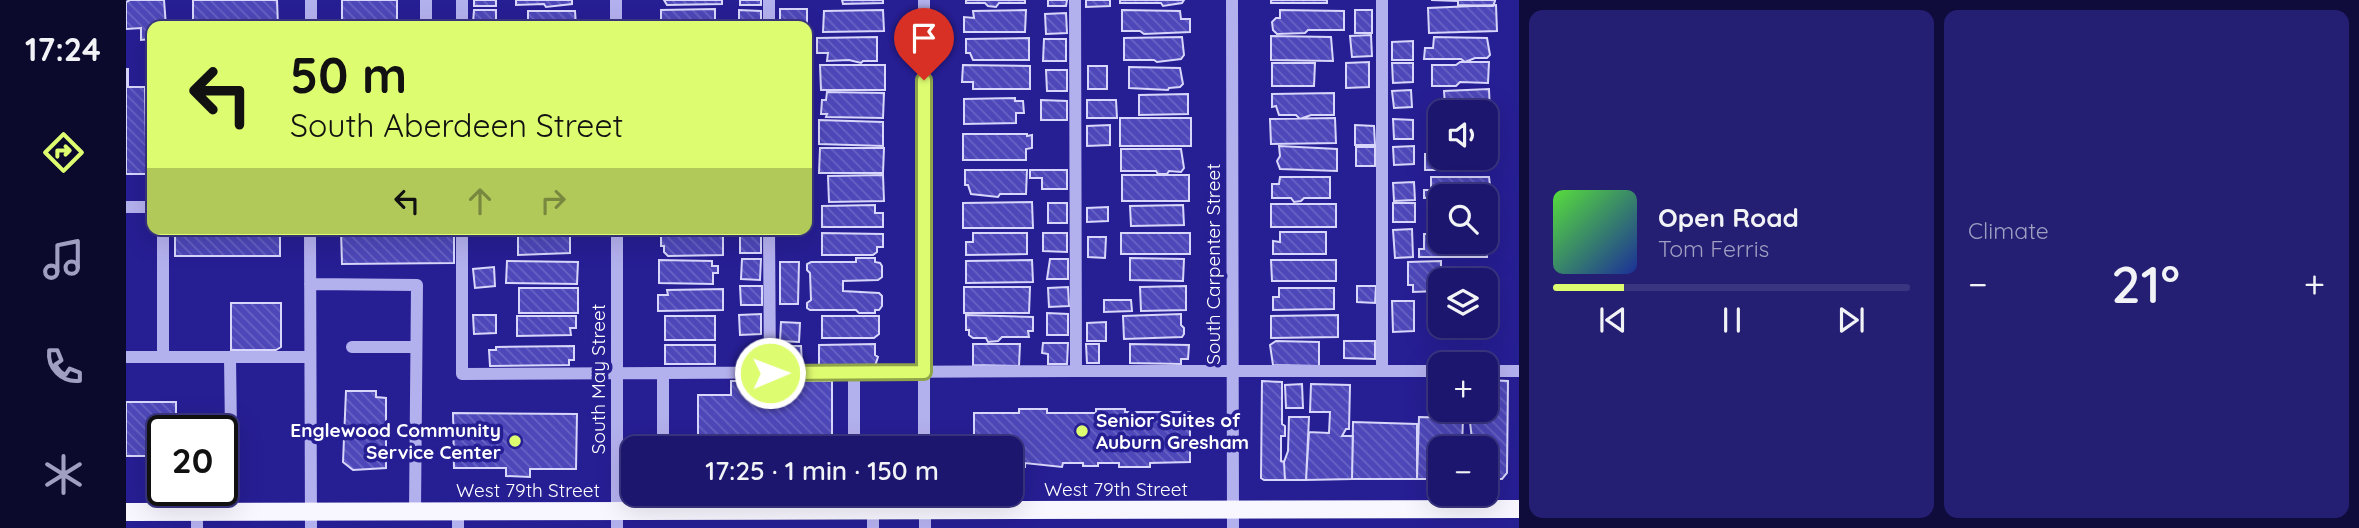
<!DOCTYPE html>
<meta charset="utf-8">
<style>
:root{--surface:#1c166e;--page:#251f73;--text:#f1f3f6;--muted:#a09fc2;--line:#3a3581;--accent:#defc70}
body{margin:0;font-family:Quicksand,sans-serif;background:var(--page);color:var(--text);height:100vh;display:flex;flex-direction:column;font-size:26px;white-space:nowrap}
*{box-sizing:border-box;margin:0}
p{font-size:23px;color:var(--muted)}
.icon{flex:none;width:38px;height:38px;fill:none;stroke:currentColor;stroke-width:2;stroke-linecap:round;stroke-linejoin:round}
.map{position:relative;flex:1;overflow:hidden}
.panel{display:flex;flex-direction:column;gap:10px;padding:10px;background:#0f0c3c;width:840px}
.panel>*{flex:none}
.banner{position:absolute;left:21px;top:21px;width:665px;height:214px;border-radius:14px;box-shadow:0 7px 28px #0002,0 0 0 2px var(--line);background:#defc70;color:#111;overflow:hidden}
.fabs{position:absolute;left:1302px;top:100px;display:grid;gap:14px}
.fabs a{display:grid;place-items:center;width:70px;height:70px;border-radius:14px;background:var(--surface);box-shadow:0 7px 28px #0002,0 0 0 2px var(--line);font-size:35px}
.speed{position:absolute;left:21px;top:415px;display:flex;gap:14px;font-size:35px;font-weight:700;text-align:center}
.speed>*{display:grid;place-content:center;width:91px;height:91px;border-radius:50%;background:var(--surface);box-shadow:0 7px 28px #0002,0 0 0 2px var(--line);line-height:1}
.speed .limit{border:4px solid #111;border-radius:10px;background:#fff;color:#111}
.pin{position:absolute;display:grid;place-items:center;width:60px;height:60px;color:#fff;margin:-72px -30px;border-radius:50% 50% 50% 0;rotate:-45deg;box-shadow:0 0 7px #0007}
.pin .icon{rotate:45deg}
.me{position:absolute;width:77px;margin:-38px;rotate:89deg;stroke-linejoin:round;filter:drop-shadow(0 0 5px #0008)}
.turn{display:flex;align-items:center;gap:24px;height:147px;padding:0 28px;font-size:32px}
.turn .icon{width:91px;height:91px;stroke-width:2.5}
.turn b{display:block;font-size:49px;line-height:60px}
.lanes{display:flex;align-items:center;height:66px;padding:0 28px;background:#0003;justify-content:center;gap:35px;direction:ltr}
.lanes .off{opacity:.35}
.big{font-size:52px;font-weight:600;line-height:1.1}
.panel .tile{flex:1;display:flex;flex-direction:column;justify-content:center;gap:10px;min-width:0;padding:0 24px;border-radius:14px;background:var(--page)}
.song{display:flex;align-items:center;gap:21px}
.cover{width:84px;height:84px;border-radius:10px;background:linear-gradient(135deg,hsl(110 70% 55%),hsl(230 70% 35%))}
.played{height:7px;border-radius:4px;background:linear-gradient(90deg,var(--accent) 20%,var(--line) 20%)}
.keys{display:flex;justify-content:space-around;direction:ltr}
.heat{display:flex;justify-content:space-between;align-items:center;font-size:38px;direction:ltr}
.panel .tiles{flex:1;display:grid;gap:10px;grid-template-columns:repeat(2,1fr)}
.trip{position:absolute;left:495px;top:436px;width:402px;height:70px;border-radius:14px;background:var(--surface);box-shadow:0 7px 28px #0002,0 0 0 2px var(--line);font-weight:600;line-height:70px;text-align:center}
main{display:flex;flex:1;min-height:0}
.tab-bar{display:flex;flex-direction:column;width:126px;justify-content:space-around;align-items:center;background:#0b092c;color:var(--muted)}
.tab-bar .icon{width:49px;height:49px}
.tab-bar .selected{color:var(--accent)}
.tab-bar b{font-size:32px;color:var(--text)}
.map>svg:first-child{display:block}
.building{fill:url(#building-back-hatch);stroke:#d8d6fa;stroke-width:2}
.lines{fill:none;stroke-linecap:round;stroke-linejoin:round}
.minor{stroke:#b3b0ee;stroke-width:12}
.major{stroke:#f8f7ff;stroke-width:18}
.route-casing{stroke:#90a449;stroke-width:18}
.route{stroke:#defc70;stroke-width:12}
.poi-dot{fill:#defc70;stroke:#261e93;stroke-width:2.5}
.labels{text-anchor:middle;stroke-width:7;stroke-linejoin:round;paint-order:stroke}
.street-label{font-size:19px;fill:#fff;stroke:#261e93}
.poi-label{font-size:19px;font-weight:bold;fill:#fff;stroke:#261e93;text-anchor:start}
</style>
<main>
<nav class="tab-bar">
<b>17:24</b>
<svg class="icon selected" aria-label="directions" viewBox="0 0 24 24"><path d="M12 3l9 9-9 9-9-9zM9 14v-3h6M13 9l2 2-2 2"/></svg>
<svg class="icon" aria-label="music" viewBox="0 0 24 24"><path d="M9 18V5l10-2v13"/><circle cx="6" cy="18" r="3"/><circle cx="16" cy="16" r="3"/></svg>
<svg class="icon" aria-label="phone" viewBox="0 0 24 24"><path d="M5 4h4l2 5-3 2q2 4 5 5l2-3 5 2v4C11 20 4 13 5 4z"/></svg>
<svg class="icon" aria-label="climate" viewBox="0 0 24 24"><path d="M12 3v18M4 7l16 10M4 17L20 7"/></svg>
</nav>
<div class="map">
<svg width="1393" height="528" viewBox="0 0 1393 528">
<defs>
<pattern id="building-back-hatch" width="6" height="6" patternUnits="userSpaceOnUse" patternTransform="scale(1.75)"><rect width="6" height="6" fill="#4d47b9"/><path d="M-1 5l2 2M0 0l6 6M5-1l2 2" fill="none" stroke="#6863c4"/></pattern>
</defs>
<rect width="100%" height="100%" fill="#261e93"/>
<path class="building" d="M4,0H38L40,26H26V39L15,40V28L0,29V2Z
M67,0H151L152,26H67Z
M216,0H271V26H216Z
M348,0H370V6H348Z
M390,0H446V4L420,7L418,4L390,5Z
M596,0V4L541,5L538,0Z
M614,0H635V5H614Z
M716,0H757V3L717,4Z
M840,0H899V3H873L870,7L862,6L859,3H840Z
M922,0H941L940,6H922Z
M960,0H984V6L960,7Z
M994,0H1058L1056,3L1037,6L1035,3H994Z
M1145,0H1201V3H1145Z
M1305,0H1369V1L1367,6L1332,5V1Z
M1370,5L1371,31L1303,33L1302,8Z
M589,9V26H535V10Z
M654,9H681V29V26H654Z
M348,10H370V24L347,23Z
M613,10L635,11V26H613Z
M757,10L758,31L697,32L698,11Z
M900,10L899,32H838V17L848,18L847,11Z
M996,10L1054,11L1055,19H1064V32L1018,34L1014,31H996Z
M1154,10L1218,11V30H1182L1179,33L1151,34L1147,30L1146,22L1150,18H1154Z
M1229,10H1246V33H1229Z
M402,11H449L450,26H402Z
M940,13L941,33L920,34L919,14Z
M1245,35L1246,56L1226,57L1224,36Z
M1145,36L1205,37L1207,61L1145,60Z
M751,37V61H737L735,63L723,60L701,61L702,53H691V38Z
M1056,37L1058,55L1055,59L1031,62L1028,60H998V38Z
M1308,37L1361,38L1364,55L1361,58H1349L1339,62L1335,59H1298L1299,48H1307Z
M903,38V60H847L844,53H840V39Z
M918,39H940V61H917Z
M1287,41V60H1266V42Z
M1243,62V87L1220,88V63Z
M1334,62H1363L1362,83L1334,82L1330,86H1306V65H1330Z
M1146,63H1189L1188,86H1146Z
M1266,63H1287V82L1267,83Z
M694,65H759V90H695Z
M837,65L904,66V89H847V82H836Z
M962,66H981V89H962Z
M1003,67L1054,68L1057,84L1054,87L1043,88L1042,90L1003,88Z
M0,69H2V87H19L20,144H26V174H0Z
M920,70H941V91H921Z
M1363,89L1364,113L1326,112V106H1319L1318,91Z
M1285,90L1286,107L1268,108L1266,91Z
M701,92L758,93L757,118L700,117L701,114H695L696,100H700Z
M1208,93V115H1185L1174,119L1170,115H1153L1150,106L1146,107V94Z
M1062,94V114L1013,115V95Z
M889,98V101H897L898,113H890V123L838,124V99Z
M915,100L941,101V120H915Z
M961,100H990L991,118H961Z
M994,118H1065V146H994Z
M1209,118L1210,143L1145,144L1144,119Z
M1360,118H1365V144H1360Z
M1267,119L1287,120V139H1268Z
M693,120L757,122V146L693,144Z
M984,125V145L961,146V126Z
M1229,125L1248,126L1249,145H1229Z
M837,134H901V136L906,135V148L900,149V160H837Z
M1153,146L1211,149V171L1154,169L1151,161L1154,156Z
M1288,146V164L1268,165L1267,147Z
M1230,147H1249V166H1230Z
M694,148H758L757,173H693Z
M995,149H1055L1058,168L1055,172L1043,171L1041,174H1032L1030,171H995Z
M1311,149H1314V158H1360V149H1362V157L1365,160V166L1361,170H1299V154H1311Z
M839,170H901L900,194H874L872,197L845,194L842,185H839Z
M904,170H941V189H916V178H904Z
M757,175L758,201L703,202L702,176Z
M996,175H1063V201H996Z
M1154,177H1204V198H1178L1175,201L1168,202L1165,198H1146V184H1153Z
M1305,177H1363L1365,194L1361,198L1360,196L1298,198V190H1305Z
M1288,182L1289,200L1268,201L1267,183Z
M906,202L907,228H837V203Z
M922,203H941V223H922Z
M1267,203H1289V222H1267Z
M1145,204H1210V227H1145Z
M749,205V213H757V227H696V206Z
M1057,205L1058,225L1005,226L1004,206Z
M1306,205H1314V226H1307Z
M982,207V221L961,222V208Z
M328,229V263L216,264L215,230Z
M1286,229L1287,257L1269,258L1267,230Z
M614,231H635V253H614Z
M1154,232H1200V254H1147V241L1154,242Z
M696,233L757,234V247H751V252L747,255H696Z
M847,233H901V254L840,255V242H847Z
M917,233H941V252L917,251Z
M995,233H1064V254H995Z
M444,234V253L392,255V235Z
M535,234H597V255L542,256L538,252V246H535Z
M1298,234H1314V242H1360V234H1366L1370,237V246L1366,250H1361V257H1293V249H1298Z
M49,235H154V256H49Z
M962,237H980L979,258L962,257Z
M730,258H749V262L754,263L756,266V277L752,280L717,281V291L753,293L756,296V306L753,310H749V313H733L730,310H684L681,308V303L685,300L684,273L681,270V264L685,262H730Z
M1004,258L1058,259L1057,281L1004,280Z
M616,259H635L634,280L615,279Z
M924,259H942V279H921Z
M533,260L586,261V266H592V273H587V284L533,283Z
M906,260L907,282L840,283V261Z
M1145,260H1210V281H1146Z
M381,261L452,262L451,284L380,283Z
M1315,261V272L1361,271L1365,276L1362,296H1360V280H1314V297L1313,291L1287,292V285H1282V262Z
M654,262H673L672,304H654Z
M368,267L369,286L349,288L347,269Z
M614,286H636V305H615Z
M1060,286V310L1015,311L1014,287Z
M1231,286H1250L1249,303L1231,302Z
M838,287H904L903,313H838Z
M942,287L943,306L923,307L922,288Z
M393,288H452V313H393Z
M1153,288H1208V309L1147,310V297H1153Z
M597,289V310L532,311V295H542L541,290Z
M978,300H1005L1006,311L978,312Z
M1266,301H1288V331L1267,332Z
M105,303H155V347L150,350H105Z
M921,313L942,314V335H921Z
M635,314V334L614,335L613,315Z
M1055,314V325L1058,328V334L1056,337L998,339L997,316Z
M347,315H370V333L348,334Z
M840,315L907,317V331H902L903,337H876L872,341L862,342L860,338H847L843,335V330H840Z
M1212,315V337L1145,338V316Z
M391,316H450V328H444L445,335L391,336Z
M539,316H589V340H539Z
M696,316H753V334L748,338H696Z
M655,322L674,323L673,342L654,341Z
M980,322V341H961V323Z
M1150,341L1193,342V366L1147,365L1144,345Z
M1218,341H1249V359L1218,358Z
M917,343H942L941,364H922V354L916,353Z
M749,344V355L752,357L749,366H693V345Z
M847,344H894L893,366L847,365Z
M960,344H973V363H961Z
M1004,344L1063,345L1062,359H1055V364L1004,363Z
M539,345H589V364H539Z
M448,346V360H443V365L364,366L363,350H370V347Z
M655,346H675L676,364H655Z
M1360,380L1382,381L1381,473L1376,479H1360V448H1336L1337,440H1346L1343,413H1340L1341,410H1360Z
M605,381H706V448H572V395H605Z
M1136,381L1156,382V424L1159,426V436H1155V461L1158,462L1159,480H1138L1135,478Z
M1176,384L1177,408H1160L1159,385Z
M1185,384L1224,385L1223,429H1220L1216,436H1227L1226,479L1180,480L1183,432L1203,433L1204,412H1184Z
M220,391H250V397L260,398V468L227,470L217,462Z
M0,402H50V430H37V456H0Z
M893,409H921V413H970V409H999V412H1064V462L1024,463V467H993V463H972V466H957V463H937L936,467L899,463V467H886V448H848V413H893Z
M327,413L451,414L450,469H404V477L380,476V468H328Z
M1163,417H1183L1180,480H1159L1158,462L1162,451Z
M1293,417L1337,418L1336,448H1314V479H1291Z
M1227,422L1291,424V479H1226Z"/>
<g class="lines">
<path class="minor" d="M336,0V26
M490,0V26
M643,0V26
M798,0V448
M949,0L950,371
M1106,0L1107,528
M1256,0V371
M185,26V0
M300,26V0
M0,207H26
M37,229V357
M184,229L185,528
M336,229V374L950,371H1314
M491,229V528
M643,229L644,373
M184,284L291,285L289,511
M226,347H290
M0,357H184
M104,357L105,433
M1360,371H1393
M537,375V448
M728,448V372
M799,494V528
M747,511V528
M71,528V512
M332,528V511"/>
<path class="major" d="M0,512L1393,509"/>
</g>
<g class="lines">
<g class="route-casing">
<path id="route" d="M644,373L798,372V80"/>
</g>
<use href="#route" class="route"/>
</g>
<g class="poi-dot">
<circle cx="956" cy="431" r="7"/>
<circle cx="389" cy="441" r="7"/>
</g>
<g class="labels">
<g class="street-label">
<text transform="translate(1087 264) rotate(-90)" y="7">South Carpenter Street</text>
<text transform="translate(472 379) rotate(-90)" y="7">South May Street</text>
<text x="990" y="496">West 79th Street</text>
<text x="402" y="497">West 79th Street</text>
</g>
<g class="poi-label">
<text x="970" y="427">Senior Suites of<tspan x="970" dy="22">Auburn Gresham</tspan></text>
<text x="375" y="437" text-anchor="end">Englewood Community<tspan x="375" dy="22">Service Center</tspan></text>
</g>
</g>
</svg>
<div class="fabs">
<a><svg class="icon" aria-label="sound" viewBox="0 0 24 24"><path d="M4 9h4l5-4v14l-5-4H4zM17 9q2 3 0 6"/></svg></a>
<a><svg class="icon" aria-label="search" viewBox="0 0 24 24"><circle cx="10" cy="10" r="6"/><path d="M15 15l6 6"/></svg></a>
<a><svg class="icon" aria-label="layers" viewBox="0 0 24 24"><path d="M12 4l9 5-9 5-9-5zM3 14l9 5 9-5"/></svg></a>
<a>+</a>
<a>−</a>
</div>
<div class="speed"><div class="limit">20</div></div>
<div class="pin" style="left:798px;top:80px;background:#d93025"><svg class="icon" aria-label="arrive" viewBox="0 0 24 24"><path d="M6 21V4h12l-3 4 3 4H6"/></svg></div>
<svg class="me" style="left:644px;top:373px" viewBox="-20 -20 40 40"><circle r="17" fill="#defc70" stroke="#fff" stroke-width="3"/><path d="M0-11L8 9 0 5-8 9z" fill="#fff"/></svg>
<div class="trip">17:25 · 1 min · 150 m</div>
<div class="banner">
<div class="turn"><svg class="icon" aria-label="left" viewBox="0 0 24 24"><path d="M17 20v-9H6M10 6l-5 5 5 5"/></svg><div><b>50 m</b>South Aberdeen Street</div></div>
<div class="lanes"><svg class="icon" aria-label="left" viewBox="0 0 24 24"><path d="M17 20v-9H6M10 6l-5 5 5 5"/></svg><svg class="icon off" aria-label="ahead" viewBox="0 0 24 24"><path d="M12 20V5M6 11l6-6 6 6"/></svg><svg class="icon off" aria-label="right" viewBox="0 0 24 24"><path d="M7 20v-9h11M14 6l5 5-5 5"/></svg></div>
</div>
</div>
<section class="panel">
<div class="tiles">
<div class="tile">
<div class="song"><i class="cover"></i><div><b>Open Road</b><p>Tom Ferris</p></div></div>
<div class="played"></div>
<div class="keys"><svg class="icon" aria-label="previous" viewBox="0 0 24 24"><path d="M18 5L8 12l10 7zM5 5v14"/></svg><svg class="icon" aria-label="pause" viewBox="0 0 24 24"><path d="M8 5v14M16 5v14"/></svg><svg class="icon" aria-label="next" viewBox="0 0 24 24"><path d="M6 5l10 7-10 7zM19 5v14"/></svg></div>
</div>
<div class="tile"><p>Climate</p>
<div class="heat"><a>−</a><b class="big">21°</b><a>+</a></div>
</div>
</div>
</section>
</main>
